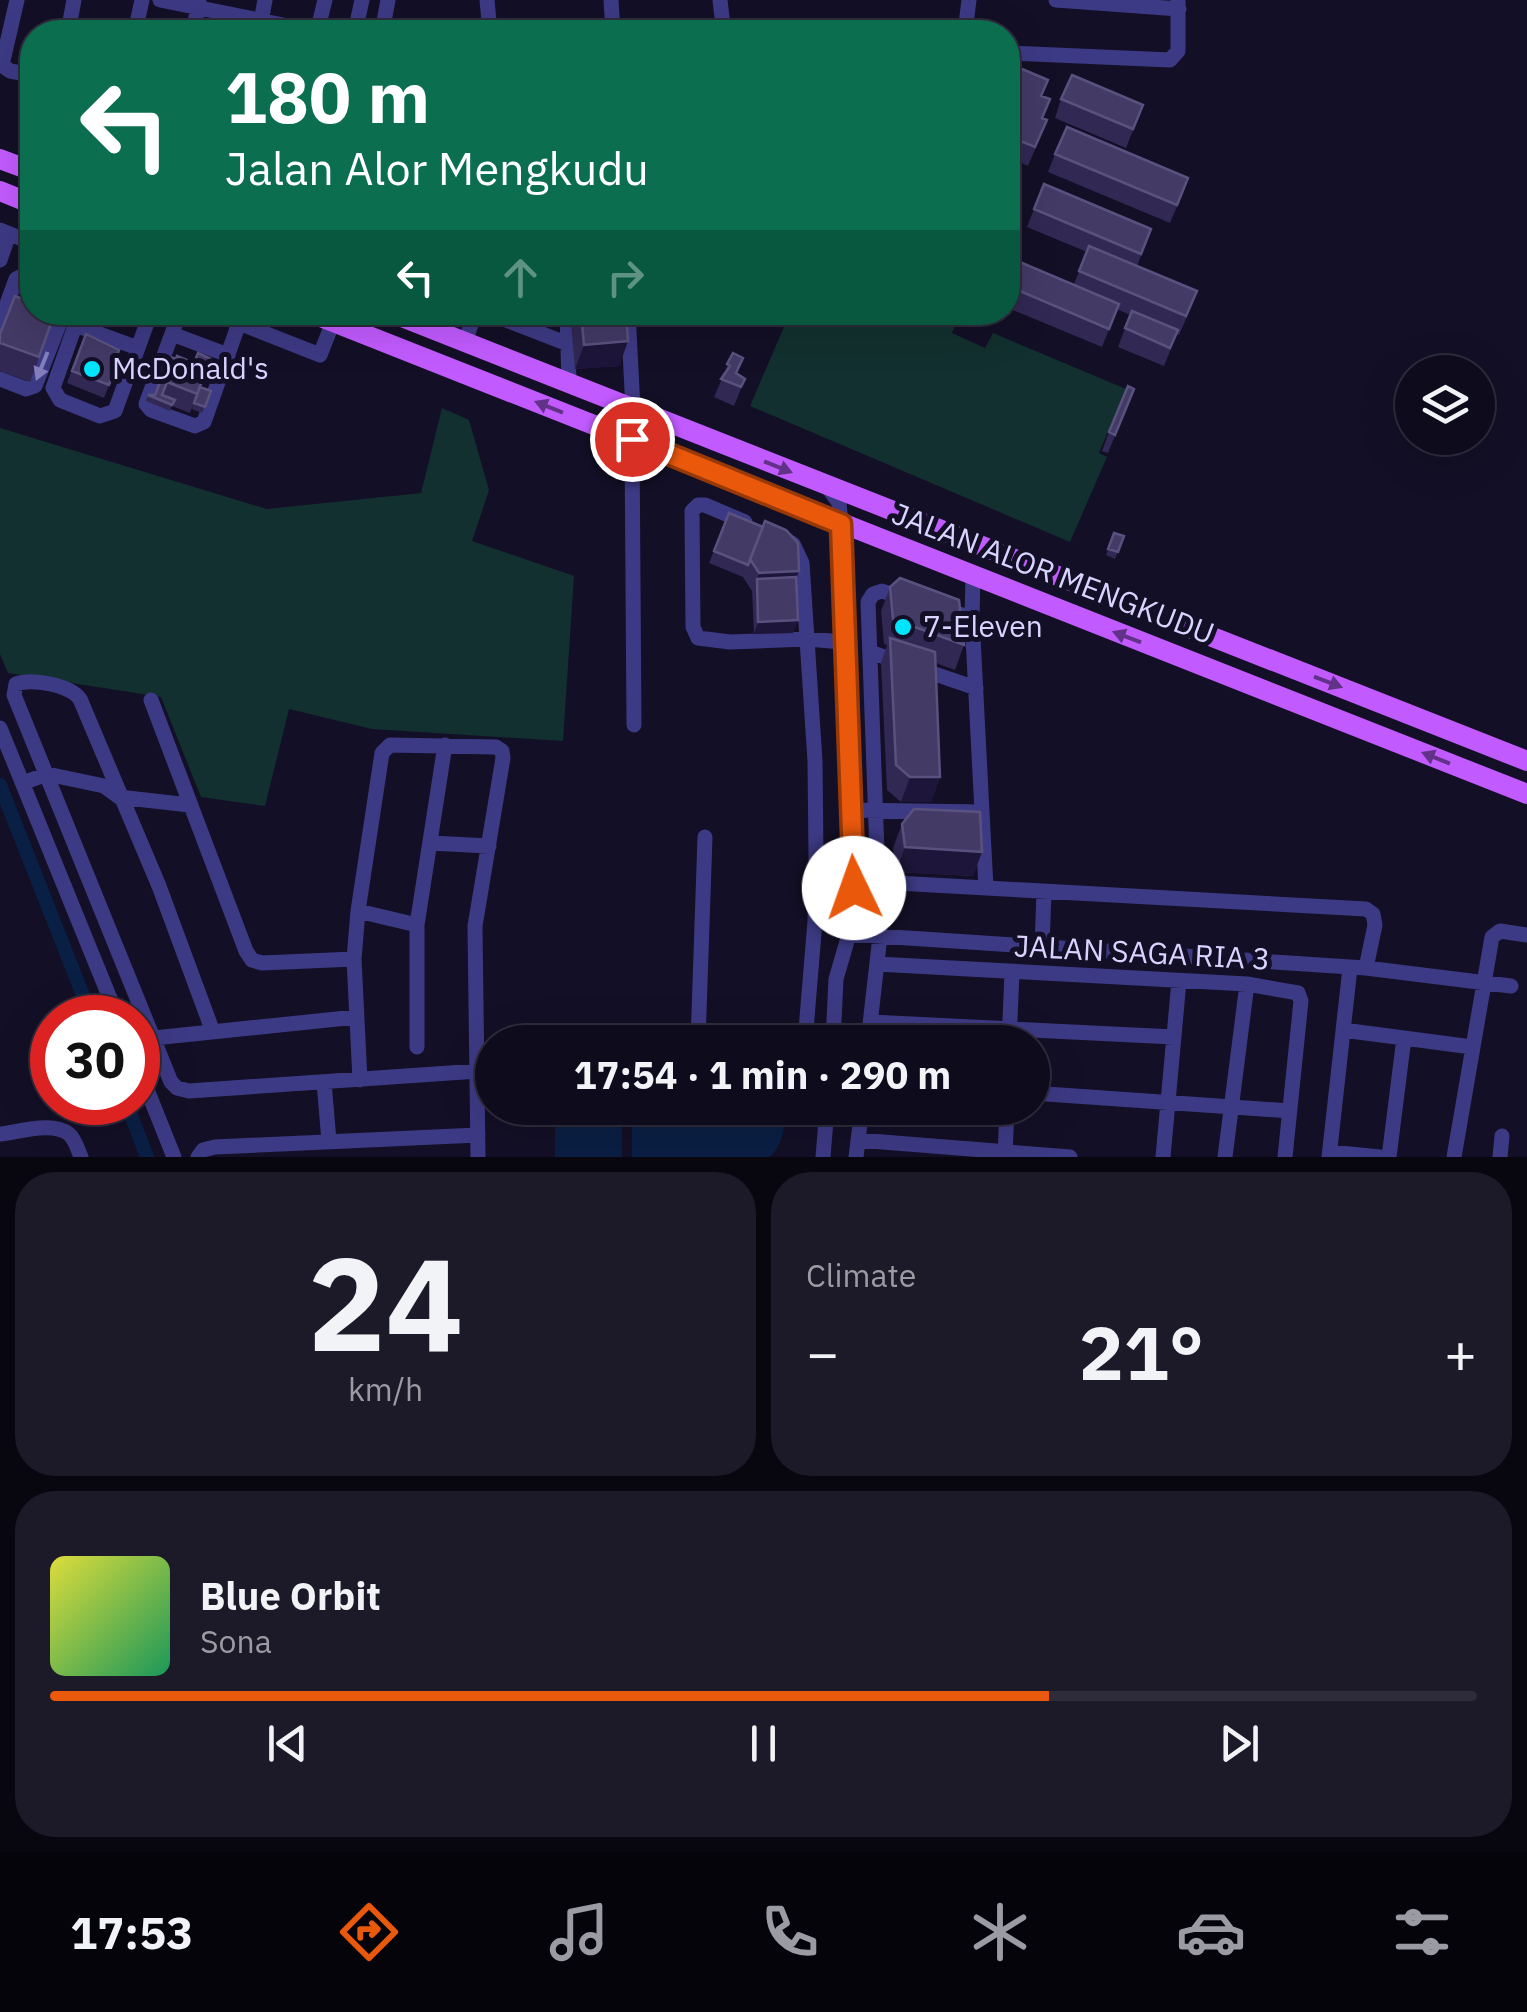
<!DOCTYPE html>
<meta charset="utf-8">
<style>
:root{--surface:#0e0b1c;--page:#1c1929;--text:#f1f3f6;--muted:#9b9ba3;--line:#2e2b3b;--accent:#ea580c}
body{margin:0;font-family:"IBM Plex Sans",sans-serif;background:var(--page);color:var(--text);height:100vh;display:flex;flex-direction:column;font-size:38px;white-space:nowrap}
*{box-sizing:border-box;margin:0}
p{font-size:32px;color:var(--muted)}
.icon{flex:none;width:55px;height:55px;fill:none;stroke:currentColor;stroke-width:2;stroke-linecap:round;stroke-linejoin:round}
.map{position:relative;height:1157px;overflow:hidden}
.side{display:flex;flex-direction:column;gap:15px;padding:15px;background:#08060f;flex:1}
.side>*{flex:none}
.top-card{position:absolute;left:20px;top:20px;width:1000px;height:305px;border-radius:40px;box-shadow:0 10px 40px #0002,0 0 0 2px var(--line);background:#0b6e4f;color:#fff;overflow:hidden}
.controls{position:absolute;left:1395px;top:355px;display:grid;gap:20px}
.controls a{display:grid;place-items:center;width:100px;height:100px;border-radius:50%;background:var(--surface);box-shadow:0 10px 40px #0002,0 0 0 2px var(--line);font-size:50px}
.speed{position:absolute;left:30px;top:995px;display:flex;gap:20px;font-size:50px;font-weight:700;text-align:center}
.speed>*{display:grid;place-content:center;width:130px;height:130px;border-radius:50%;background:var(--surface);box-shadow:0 10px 40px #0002,0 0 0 2px var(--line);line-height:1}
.speed .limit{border:15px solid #d22;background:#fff;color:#111}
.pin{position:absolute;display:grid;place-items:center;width:85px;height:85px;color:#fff;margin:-42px;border:5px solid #fff;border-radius:50%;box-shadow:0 2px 10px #0007}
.me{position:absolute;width:110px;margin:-55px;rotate:357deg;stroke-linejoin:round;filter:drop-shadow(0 0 8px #0008)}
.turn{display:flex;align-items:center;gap:35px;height:210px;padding:0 40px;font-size:45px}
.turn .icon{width:130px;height:130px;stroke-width:2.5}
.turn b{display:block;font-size:70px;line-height:85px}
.lanes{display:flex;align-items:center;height:95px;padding:0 40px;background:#0003;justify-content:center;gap:50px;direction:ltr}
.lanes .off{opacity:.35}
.big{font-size:75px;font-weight:700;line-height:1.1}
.side .card{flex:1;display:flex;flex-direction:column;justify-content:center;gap:15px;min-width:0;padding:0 35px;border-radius:40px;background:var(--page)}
.side .dial{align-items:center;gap:0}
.dial b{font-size:130px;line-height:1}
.song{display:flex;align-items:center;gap:30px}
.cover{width:120px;height:120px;border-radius:15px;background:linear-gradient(135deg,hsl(60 70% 55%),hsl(150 70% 35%))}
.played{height:10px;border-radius:5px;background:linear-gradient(90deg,var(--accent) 70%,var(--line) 70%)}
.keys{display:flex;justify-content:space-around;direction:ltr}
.heat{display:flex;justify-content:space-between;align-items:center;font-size:55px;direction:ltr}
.side .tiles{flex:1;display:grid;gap:15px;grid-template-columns:1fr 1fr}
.card:last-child{grid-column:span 2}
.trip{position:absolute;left:475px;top:1025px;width:575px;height:100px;border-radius:50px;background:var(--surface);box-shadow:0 10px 40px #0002,0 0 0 2px var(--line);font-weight:700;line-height:100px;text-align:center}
.dock{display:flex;height:160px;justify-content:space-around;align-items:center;background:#06040b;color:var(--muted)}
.dock .icon{width:70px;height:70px}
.dock .current{color:var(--accent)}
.dock b{font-size:45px;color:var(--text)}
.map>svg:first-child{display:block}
.green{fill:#12302f}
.water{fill:#0a1f44}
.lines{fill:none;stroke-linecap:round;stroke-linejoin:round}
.canal{stroke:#0a1f44;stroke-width:14}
.minor{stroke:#3d3a85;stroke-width:15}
.major{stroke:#c25bff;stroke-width:20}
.wall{fill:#312854}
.shaded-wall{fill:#1d163a}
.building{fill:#433a66;stroke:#5a527e;stroke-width:2.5}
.oneway{fill:#837fbc}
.oneway2{fill:#623188}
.route-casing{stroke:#983908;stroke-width:25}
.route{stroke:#ea580c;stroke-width:18}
.poi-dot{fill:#00e5ff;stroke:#130f26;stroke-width:4}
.labels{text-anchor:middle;stroke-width:10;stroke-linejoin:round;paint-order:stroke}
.poi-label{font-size:30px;fill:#d9d4ff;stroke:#130f26;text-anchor:start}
.street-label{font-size:30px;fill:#d9d4ff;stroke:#130f26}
</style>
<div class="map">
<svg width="1527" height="1157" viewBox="0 0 1527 1157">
<rect width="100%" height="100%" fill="#130f26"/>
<path class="green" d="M790,313H945L958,318L952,333L985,348L993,333L1126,389L1099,453L1107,457L1070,542L750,406Z
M442,408L469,420L489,490L472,541L574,576L563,741L372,729L289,709L265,806L201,797L161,697L8,673L0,654V428L267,509L421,493Z"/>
<path class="water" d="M555,1108H622V1157H555Z
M632,1108H787C785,1124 783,1147 769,1157H632Z"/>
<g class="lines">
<path class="canal" d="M0,785L92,1018
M126,1102L147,1157"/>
<path class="minor" d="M17,0L2,65L10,71L32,75
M160,0L318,32
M487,0L490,32
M611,0L613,32
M720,0L723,26L729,32
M1056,0L1179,9
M68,32L74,0
M135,32L142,0
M193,32L199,2
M259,32L265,0
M317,32L325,0
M355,32L362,0
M382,32L388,0
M965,32L969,0
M1008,53L1170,60L1178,51V0
M0,230L32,243
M0,260L9,234
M80,312L53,388L60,400L100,416L115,411L151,312
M125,312L148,320
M180,312L146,404L151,410L195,426L204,422L239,323
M211,312L320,355L333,322
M486,312L568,344
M567,312L569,384
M628,312L633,409
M0,323L16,279L20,277L32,279
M75,325L138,348
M172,334L228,355
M465,343L475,312
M0,379L26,389L35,386L64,312
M632,439L634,725
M827,486L839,503L841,524L843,642L854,888L852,924L836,979L833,1042
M745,522L705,505H698L692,511L693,627L698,638L730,642L807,639L843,642
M785,539L793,544L802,563L815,761L816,855L815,921L805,1042
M942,609L972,618
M870,652L976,688
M151,700L246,951L252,960L262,963L354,959
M0,728L118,1018
M23,783L47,774L104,786L119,797L189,805
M850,810L982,812L972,618L973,575
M982,812L986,888
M430,843L489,846
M878,882L1366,909L1373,914L1375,925L1366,968
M358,911L417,925
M847,934L1366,968L1511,986
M1042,947L1044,892
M877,964L1247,984L1298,993L1301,1001L1285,1157
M871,1022L1174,1037
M1343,1030L1472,1047
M213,1032L159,886L80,699C70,685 32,678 16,684L14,695L171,1082L177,1088L189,1091L478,1071
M154,1038L356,1017
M698,1042L705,837
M868,1042L880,936L868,602L873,594L882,591L906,599
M1009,1042L1012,973
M417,1047V925L445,745
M138,1067L174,1157
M360,1080L354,959L358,911L382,753L390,745L496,747L502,751L503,758L475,926L478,1157
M324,1082L329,1141
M1032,1093L1290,1111
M0,1134C19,1132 53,1121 69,1134C75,1139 78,1150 81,1157
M858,1140L1070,1157
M1330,1152L1380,1157
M198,1157L203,1150L215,1147L478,1135
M823,1157L827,1108
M856,1157L862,1108
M1005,1157L1007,1108
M1163,1157L1179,981
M1225,1157L1247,984
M1329,1157L1350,968
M1389,1157L1404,1038
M1454,1157L1492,937L1500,931L1527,935
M1500,1157L1502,1136"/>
<path class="major" d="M0,159L32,171
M0,191L32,204
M308,312L1527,794
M389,312L1527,761"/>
</g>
<path class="wall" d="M1008,82L1042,96L1043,118L1040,138L1028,166L1008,157Z
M1061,99L1143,105L1126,148L1055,118Z
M1055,154L1181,197L1170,223L1048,172Z
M1034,209L1144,248L1137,266L1190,310L1179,335L1177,334L1164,366L1118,347L1130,315L1117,309L1102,347L1008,308V272L1074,284L1087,252L1027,227Z
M23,299L56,312L30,382L0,371V334Z
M570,312H626L628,341L619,366L575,369Z
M86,334L117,365L104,398L67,383Z
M733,353L737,374L745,379L734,406L714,397Z
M176,359L200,387L211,391L202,413L192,409L193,405L190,413L172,406L170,411L146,401L148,395H155Z
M1134,389L1108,453L1102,451L1109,432Z
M729,513L799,571L796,577L798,620L793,633L754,634L752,591L743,577L709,563Z
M1114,533L1124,536L1115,559L1106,555Z
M890,587L964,645L955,670L936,663L940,777L931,802H901L887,790L881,663L887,645L884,644L881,611Z
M902,824L982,852L973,876L896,872L893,848Z"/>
<path class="shaded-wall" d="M628,341L619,366L575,369L584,345Z
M799,571L792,590L757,579L759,573Z
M798,620L793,633L754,634L758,622Z
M910,777H940L931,802H901Z
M905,847L982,852L973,876L896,872Z"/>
<path class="building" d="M279,24L315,30V32H278Z
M1022,69L1048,80L1041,96L1050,99L1042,118L1047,120L1035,147L1008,136V82L1015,85Z
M1072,75L1143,105L1133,129L1061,99Z
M1067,127L1188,178L1177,205L1055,154Z
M1044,184L1151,229L1141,254L1034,209Z
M1089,246L1197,291L1186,316L1079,271Z
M1013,259L1119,304L1109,329L1008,286V272Z
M32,275V312H55L39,357L0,343V334L15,296L23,299Z
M1132,311L1178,330L1170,348L1125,328Z
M581,312H626L628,341L584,345Z
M86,334L119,350L114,363L117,365L109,385L72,371Z
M198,353L211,359L197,394L167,382L177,356L194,363Z
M733,353L743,358L736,373L745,379L741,387L721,379L730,366L727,364Z
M170,357L176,359L162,395L175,400L172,405L148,395H155Z
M1128,386L1134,389L1115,435L1109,432Z
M200,387L211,391L205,407L194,403Z
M729,513L763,527L748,565L714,551Z
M765,521L786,530L798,543L799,571L759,573L750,559Z
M1114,533L1124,536L1118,552L1108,549Z
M796,577L798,620L758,622L757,579Z
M900,578L959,600L964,645L893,619L890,587Z
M890,638L935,652L940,777H910L896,765Z
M914,809L980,812L982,852L905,847L902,824Z"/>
<defs><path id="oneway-solid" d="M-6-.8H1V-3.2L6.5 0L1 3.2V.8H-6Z" transform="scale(2.5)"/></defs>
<use class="oneway" href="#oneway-solid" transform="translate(42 366) rotate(112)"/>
<g class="oneway2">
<use href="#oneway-solid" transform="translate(549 407) rotate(-158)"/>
<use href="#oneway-solid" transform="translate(778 467) rotate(22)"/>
<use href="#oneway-solid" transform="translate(1127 637) rotate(-159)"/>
<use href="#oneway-solid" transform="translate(1328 682) rotate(21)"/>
<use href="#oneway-solid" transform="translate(1436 758) rotate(-158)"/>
</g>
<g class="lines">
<g class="route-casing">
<path id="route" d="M632,439L841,524L854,888"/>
</g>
<use href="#route" class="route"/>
</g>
<g class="poi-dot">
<circle cx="92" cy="369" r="10"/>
<circle cx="903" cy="627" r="10"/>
</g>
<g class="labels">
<g class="poi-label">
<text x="112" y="379">McDonald's</text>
<text x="923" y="637">7-Eleven</text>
</g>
<g class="street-label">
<text transform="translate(1053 574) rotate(21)" y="10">JALAN ALOR MENGKUDU</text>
<text transform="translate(1142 953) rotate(3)" y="10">JALAN SAGA RIA 3</text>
</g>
</g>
</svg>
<div class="controls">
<a><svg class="icon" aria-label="layers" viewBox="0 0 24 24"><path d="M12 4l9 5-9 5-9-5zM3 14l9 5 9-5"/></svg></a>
</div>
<div class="speed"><div class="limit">30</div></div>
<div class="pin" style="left:632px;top:439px;background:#d93025"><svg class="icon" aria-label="arrive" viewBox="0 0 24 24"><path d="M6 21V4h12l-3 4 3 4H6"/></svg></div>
<svg class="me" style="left:854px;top:888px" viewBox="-20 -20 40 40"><circle r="19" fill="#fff"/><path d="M0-13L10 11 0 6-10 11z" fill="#ea580c"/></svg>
<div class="trip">17:54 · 1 min · 290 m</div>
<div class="top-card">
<div class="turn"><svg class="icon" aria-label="left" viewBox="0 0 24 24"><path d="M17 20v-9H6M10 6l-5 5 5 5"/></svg><div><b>180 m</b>Jalan Alor Mengkudu</div></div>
<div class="lanes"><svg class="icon" aria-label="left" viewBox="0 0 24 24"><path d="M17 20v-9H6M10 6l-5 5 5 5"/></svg><svg class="icon off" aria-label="ahead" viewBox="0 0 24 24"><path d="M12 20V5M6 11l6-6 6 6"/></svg><svg class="icon off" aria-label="right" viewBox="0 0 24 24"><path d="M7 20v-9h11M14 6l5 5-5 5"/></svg></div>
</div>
</div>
<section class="side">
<div class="tiles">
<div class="card dial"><b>24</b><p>km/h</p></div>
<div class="card"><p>Climate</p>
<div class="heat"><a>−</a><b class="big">21°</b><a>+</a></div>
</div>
<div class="card">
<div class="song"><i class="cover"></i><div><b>Blue Orbit</b><p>Sona</p></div></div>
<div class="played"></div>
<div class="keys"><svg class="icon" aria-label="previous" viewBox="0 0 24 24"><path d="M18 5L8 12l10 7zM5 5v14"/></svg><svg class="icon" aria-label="pause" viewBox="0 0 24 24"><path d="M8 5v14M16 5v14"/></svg><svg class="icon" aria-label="next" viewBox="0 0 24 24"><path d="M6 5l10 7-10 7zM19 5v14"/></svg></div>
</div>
</div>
</section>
<nav class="dock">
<b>17:53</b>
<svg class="icon current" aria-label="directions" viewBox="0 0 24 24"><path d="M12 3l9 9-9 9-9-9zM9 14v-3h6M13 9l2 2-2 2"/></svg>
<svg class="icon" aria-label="music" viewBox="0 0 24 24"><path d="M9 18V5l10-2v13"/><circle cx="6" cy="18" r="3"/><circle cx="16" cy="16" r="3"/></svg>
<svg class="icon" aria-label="phone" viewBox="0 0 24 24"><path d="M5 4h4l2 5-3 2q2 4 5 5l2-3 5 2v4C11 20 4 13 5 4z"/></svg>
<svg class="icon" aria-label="climate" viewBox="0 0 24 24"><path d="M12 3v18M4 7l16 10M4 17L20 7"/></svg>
<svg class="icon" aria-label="car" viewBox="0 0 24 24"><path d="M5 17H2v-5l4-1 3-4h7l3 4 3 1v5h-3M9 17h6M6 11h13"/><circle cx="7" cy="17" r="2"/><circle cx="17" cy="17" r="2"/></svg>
<svg class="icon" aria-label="filters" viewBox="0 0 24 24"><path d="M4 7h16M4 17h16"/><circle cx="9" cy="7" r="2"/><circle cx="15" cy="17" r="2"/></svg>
</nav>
